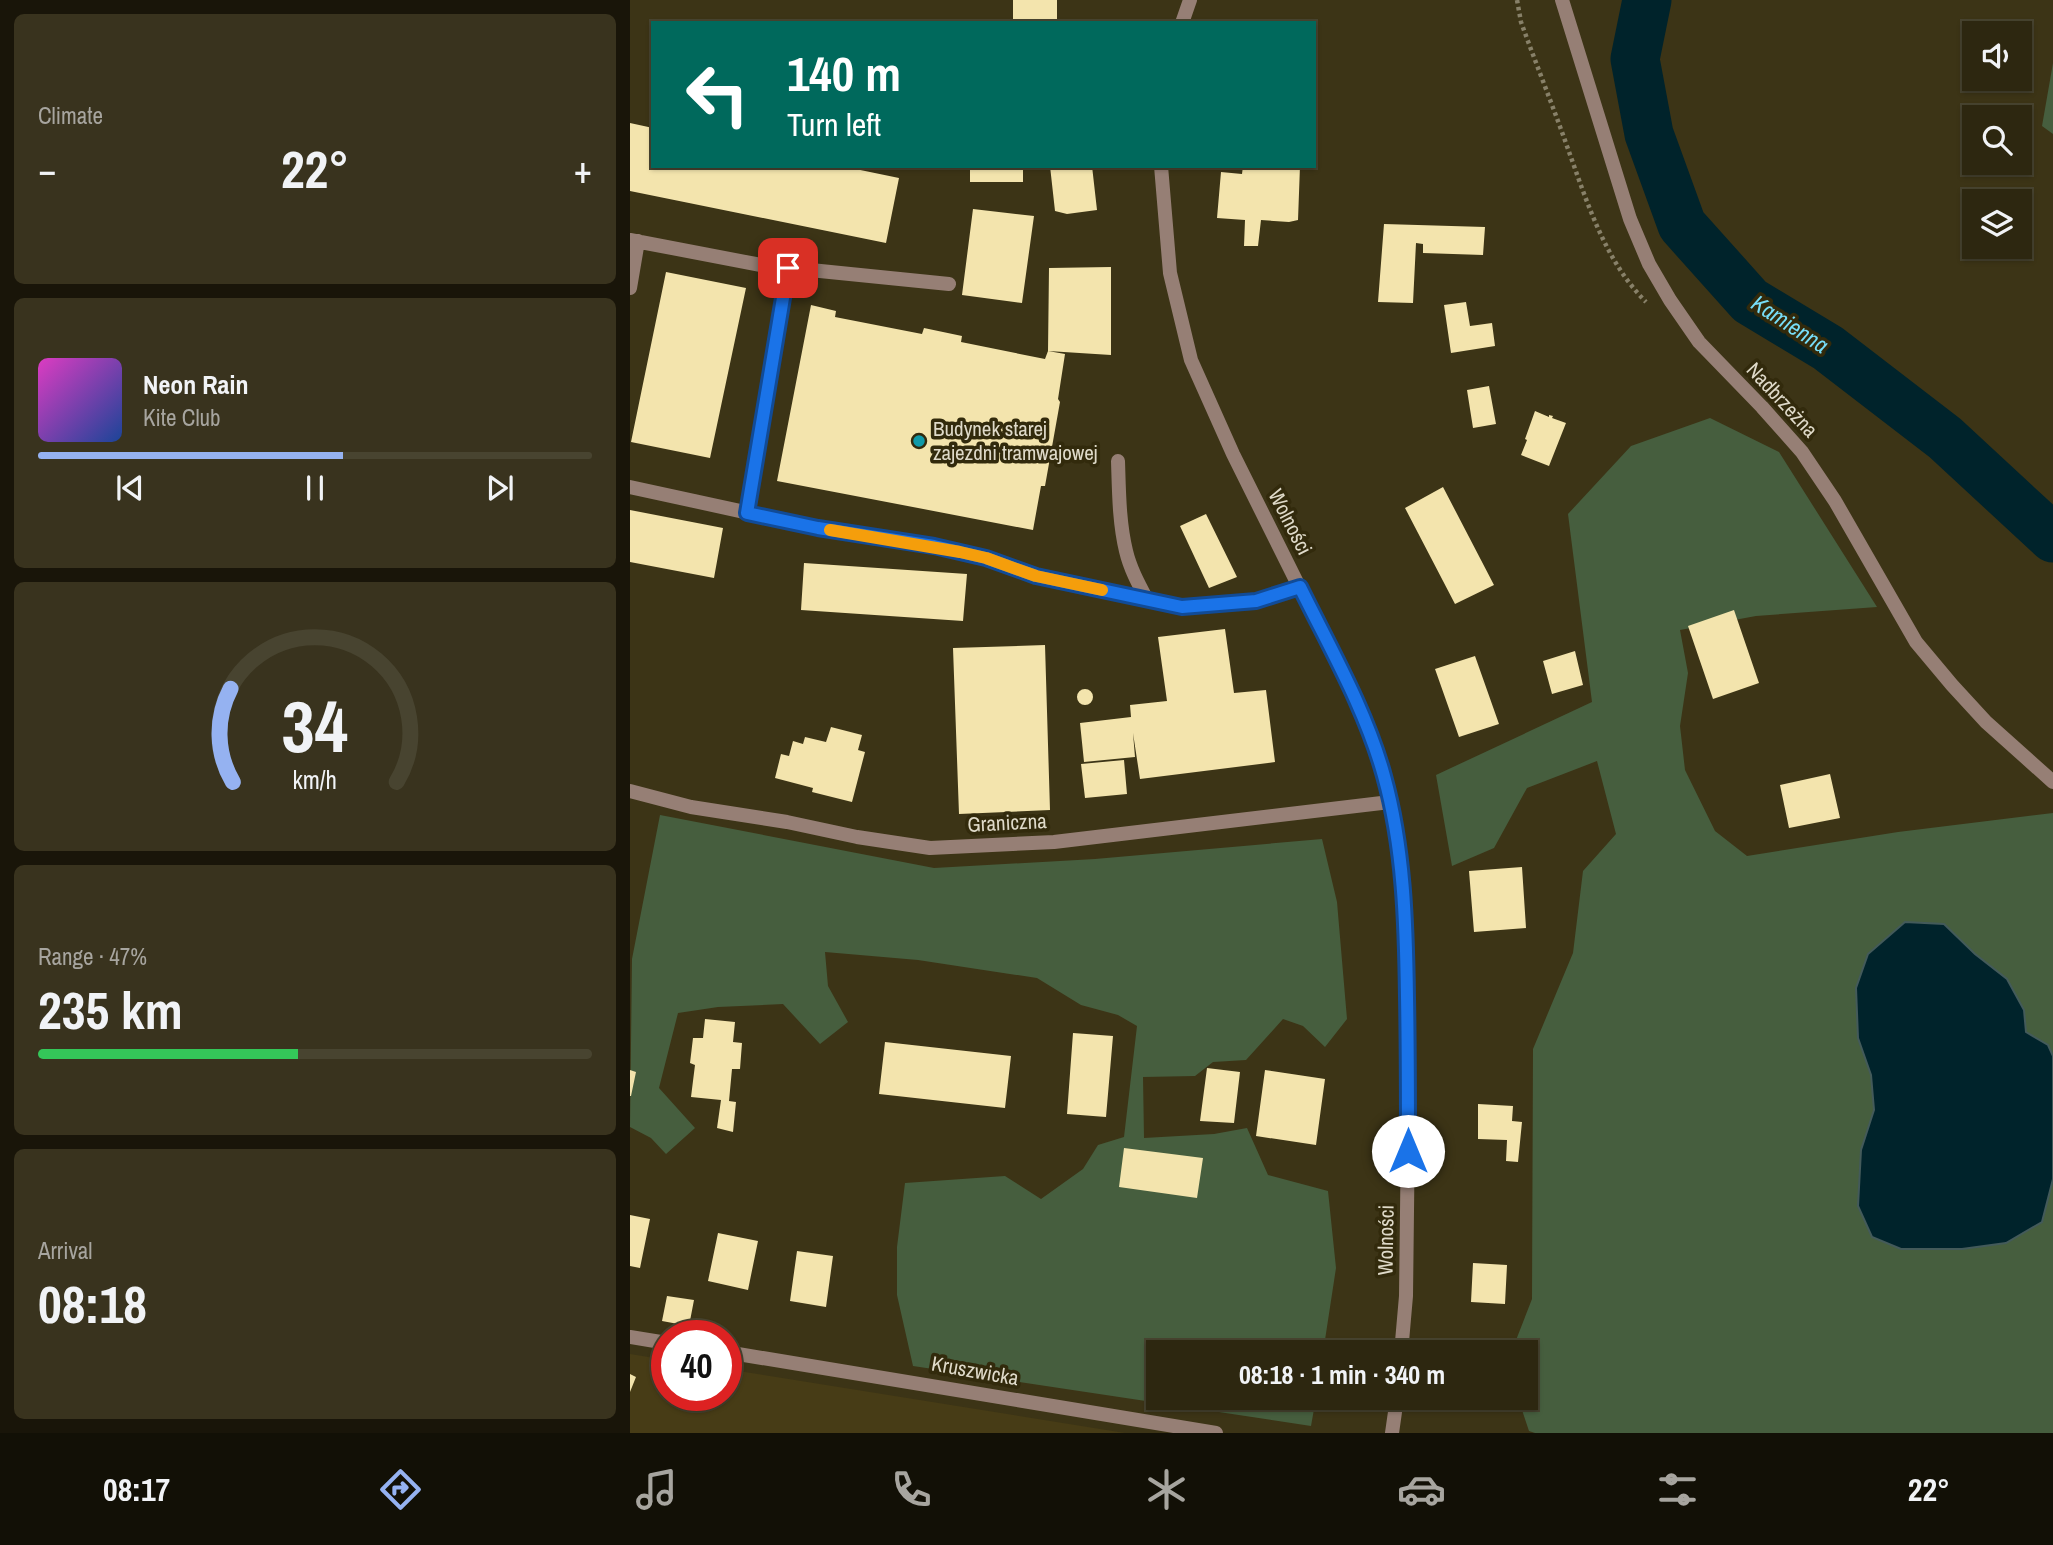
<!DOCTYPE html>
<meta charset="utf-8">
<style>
:root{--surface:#2d2710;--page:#39331e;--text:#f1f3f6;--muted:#a7a59f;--line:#484430;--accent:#95b2f1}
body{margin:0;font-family:"Archivo Narrow",sans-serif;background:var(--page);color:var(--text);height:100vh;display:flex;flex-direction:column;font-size:26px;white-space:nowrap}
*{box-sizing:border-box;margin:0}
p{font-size:23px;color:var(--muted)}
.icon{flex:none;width:38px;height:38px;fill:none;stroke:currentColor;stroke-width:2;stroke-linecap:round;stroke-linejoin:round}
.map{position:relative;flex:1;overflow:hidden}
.panel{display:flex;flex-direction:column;gap:14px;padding:14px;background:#191509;width:630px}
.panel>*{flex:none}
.banner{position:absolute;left:21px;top:21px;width:665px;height:147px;border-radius:0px;box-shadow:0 2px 5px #0004,0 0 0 2px var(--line);background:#00695c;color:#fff;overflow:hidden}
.fabs{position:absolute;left:1332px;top:21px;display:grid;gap:14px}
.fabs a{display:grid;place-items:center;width:70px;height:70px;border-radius:0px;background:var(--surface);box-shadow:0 2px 5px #0004,0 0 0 2px var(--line);font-size:35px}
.speed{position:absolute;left:21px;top:1320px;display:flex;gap:14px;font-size:35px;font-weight:700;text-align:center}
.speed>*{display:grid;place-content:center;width:91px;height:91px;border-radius:50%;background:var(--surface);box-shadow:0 2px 5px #0004,0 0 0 2px var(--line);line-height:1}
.speed .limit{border:10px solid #d22;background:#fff;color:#111}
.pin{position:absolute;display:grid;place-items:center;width:60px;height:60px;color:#fff;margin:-30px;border-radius:14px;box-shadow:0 4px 10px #0006}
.me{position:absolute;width:77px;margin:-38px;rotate:0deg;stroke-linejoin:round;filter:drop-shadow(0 0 5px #0008)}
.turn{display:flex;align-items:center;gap:24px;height:147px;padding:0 21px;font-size:32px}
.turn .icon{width:91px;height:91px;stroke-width:2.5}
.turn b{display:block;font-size:49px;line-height:60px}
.big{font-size:52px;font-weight:800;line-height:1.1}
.panel .widget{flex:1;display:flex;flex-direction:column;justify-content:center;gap:10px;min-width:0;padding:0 24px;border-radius:10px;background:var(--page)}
.panel .dial{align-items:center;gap:0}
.dial svg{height:182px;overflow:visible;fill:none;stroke:var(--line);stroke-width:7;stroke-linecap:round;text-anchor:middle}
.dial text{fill:var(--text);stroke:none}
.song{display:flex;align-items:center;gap:21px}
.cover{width:84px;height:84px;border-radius:10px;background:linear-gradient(135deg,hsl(310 70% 55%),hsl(220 70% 35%))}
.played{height:7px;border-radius:4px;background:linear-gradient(90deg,var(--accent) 55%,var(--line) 55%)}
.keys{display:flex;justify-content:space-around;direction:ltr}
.heat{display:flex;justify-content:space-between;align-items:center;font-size:38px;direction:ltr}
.charge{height:10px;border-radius:5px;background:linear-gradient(90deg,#34c759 47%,var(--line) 0)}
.trip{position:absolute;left:516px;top:1340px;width:392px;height:70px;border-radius:0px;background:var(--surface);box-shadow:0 2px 5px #0004,0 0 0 2px var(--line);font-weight:800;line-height:70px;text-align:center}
.dock{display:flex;height:112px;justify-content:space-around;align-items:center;background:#121006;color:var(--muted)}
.dock .icon{width:49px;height:49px}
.dock .current{color:var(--accent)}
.dock b{font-size:32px;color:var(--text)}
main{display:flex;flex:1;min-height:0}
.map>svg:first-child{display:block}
.built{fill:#473c16}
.green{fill:#465e3e}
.water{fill:#00232b;stroke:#435a5a;stroke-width:2}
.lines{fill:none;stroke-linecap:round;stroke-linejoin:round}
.river{stroke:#00232b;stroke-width:49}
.building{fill:#f3e4ad}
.path{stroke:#888169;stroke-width:4.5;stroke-dasharray:3.5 3.5;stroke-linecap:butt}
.service{stroke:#967f75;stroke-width:14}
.minor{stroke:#967f75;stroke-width:14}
.tertiary{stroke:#967f75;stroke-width:14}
.route-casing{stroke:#114b97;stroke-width:18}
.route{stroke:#1a73e8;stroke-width:12}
.slow{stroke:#f59e0b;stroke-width:12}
.culture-dot{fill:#0f9aa8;stroke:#322a0c;stroke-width:2.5}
.labels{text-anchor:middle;stroke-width:7;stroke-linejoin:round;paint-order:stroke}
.street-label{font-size:21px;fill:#dfdac9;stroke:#322a0c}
.poi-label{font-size:21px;fill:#dfdac9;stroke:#322a0c;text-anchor:start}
.water-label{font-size:23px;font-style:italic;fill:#77ddf7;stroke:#322a0c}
</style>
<main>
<section class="panel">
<div class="widget"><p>Climate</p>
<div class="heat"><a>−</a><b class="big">22°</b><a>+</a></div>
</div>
<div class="widget">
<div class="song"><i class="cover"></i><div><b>Neon Rain</b><p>Kite Club</p></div></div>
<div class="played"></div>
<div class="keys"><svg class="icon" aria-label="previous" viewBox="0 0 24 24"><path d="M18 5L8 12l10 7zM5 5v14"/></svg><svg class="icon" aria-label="pause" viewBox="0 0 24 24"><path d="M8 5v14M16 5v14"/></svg><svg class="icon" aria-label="next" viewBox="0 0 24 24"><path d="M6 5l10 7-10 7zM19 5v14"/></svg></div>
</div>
<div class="widget dial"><svg viewBox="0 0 100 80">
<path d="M14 69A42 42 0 1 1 86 69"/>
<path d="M14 69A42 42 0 0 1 13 28" stroke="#95b2f1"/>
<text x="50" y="56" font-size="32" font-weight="700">34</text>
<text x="50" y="72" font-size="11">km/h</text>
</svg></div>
<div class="widget"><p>Range · 47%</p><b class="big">235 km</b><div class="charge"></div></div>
<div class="widget"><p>Arrival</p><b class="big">08:18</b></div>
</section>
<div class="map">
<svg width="1423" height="1433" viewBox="0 0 1423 1433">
<rect width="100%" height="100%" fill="#3c3416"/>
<path class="built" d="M0,1354L37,1360V1395H96V1369L495,1433H0Z"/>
<path class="green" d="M1423,63V134L1412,126Z
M1080,418L1149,452L1247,607L1126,616L1050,630L1058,673L1050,726L1055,770L1085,831L1117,856L1268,832L1423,813V1433H905L899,1431L888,1398H896V1353H881L902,1299L903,1049L943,953L953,871L986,834L967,761L897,788L864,848L822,866L806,775L962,702L938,514L1001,446Z
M30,815L304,868L465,859L692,839L707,902L717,1019L695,1047L673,1026L653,1019L616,1060L583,1062L565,1076L513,1077L514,1138L584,1134L617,1128L638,1175L698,1191L706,1268L693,1353H528V1398H686L681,1426L283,1366L267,1295V1247L275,1183L375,1176L411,1199L453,1169L468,1145L494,1137L507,1026L488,1015L451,1005L407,978L288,960L195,952L198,986L218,1022L190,1044L153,1004L88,1007L48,1013L29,1088L65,1128L36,1154L21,1138L0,1127L2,959Z"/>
<path class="water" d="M1275,922L1314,924L1345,954L1377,979L1394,1010L1396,1032L1418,1045L1423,1056V1179L1412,1222L1376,1243L1332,1249H1271L1242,1237L1228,1206L1231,1150L1244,1110L1241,1075L1228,1038L1226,988L1238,954Z"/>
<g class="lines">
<path class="river" d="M1017,0L1005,59L1019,134L1052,225L1120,301L1198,348L1315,438L1423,538"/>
</g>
<path class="building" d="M383,0H427V23H383Z
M0,123L23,128V166H211L269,178L256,243L0,191Z
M340,166H393V182H340Z
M420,166H462L467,210L437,214L425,211Z
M613,166H670L668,220L659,222L631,220L628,246H614L615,220L587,218L591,172L612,174Z
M343,209L404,216L392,303L332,295Z
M754,224L855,227L853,255L793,253V244L786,243L783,303L748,302Z
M481,267V355L418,351L435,354L428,399L430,402L415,486H411L403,530L147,481L181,305L206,311L205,317L292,334L294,328L332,336L331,342L415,359L418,351L419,268Z
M36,272L116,288L80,458L1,442Z
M836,302L840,326L862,323L865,346L821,353L814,305Z
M859,386L866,424L843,428L837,390Z
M905,411L919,417V415L923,416L922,418L936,423L919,466L891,455L897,440L895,439Z
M813,487L864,585L825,604L775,508Z
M0,510L93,528L84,578L0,562Z
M576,514L607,577L579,588L550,526Z
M174,563L337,574L333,621L171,610Z
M1104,610L1129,683L1083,699L1058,626Z
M595,629L604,693L636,690L645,762L510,779L503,733L505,757L454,762L450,723L501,717L500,705L537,701L528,637Z
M415,645L420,810L329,814L323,648Z
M945,651L953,685L922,694L913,661Z
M845,656L869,724L829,737L805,669Z
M447 697a8 8 0 1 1 16 0a8 8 0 1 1-16 0Z
M201,727L232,735L228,750L235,752L222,802L182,792L183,788L145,778L151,754L159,756L163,741L173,744L175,737L196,742Z
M494,760L497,794L455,798L451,764Z
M1200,774L1210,818L1159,828L1150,785Z
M892,867L896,928L844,932L839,871Z
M75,1019L105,1022L103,1042L112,1043L110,1069H102L99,1101L106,1102L103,1132L87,1128L91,1100L61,1097L65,1065L60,1063L63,1038H73Z
M443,1033L483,1036L476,1117L437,1114Z
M255,1042L381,1056L375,1108L249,1094Z
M577,1068L610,1072L604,1123L570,1121Z
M0,1070L6,1072L1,1096H0Z
M635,1070L695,1079L686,1145L626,1136Z
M848,1104L883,1106L882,1121L892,1122L888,1162L876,1161L877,1140L848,1139Z
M494,1148L573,1158L567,1198L489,1187Z
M0,1215L20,1219L10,1268L0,1266Z
M88,1233L128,1241L118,1290L78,1281Z
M167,1251L203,1256L196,1307L160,1301Z
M843,1263L877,1265L875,1304L841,1302Z
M37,1296L64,1300L59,1326L32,1321Z
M0,1374L6,1377L0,1392Z"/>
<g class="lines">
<path class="path" d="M887,0L891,22C906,64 923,106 938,149C957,202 975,261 1016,302"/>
<path class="service" d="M0,240L131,265L319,284
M0,288L8,241
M488,461C489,491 489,522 496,551C500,568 508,583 516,598L552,607L581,606L626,601L670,587
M0,487L188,528L304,546L357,557L406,576L516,598
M117,513L158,268"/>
<path class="minor" d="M932,0L1000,219L1019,264L1040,300L1069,342L1132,407L1172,452L1205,501L1286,642L1322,685L1356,722L1423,782
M0,791L61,807L157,822L227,837L300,848L424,842L760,802
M0,1337L37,1343
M96,1352L586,1433"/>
<path class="tertiary" d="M552,23L560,0
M531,166L540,273L561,360L603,454L719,687L739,732L754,774L760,802L768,844L776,932L778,1127L776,1296L771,1353
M762,1433L767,1398"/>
</g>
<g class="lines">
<g class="route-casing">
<path id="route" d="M158,268L117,513L188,528L304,546L356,558L406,576L552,607L626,601L670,587C700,648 736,710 754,776C774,848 776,924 777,997C778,1049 778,1100 778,1151"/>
</g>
<use href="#route" class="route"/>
<path class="slow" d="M200,530L330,552L356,558L406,576L472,590"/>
</g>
<circle class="culture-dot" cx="289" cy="441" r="7"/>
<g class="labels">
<g class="street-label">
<text transform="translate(1152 400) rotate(47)" y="7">Nadbrzeżna</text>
<text transform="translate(660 522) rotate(63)" y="7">Wolności</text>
<text transform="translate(377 823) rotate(-3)" y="7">Graniczna</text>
<text transform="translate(756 1240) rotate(-89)" y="7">Wolności</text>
<text transform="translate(345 1371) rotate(10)" y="7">Kruszwicka</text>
</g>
<g class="poi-label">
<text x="303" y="436">Budynek starej<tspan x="303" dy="24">zajezdni tramwajowej</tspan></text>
</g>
<g class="water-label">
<text transform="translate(1160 324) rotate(33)" y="8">Kamienna</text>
</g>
</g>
</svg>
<div class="fabs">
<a><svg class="icon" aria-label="sound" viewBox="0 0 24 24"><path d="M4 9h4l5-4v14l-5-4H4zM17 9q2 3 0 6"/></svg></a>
<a><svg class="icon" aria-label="search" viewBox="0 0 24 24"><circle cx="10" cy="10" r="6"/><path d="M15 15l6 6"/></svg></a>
<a><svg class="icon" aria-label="layers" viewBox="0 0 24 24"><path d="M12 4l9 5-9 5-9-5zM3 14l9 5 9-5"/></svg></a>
</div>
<div class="speed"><div class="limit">40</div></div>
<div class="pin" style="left:158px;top:268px;background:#d93025"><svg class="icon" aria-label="arrive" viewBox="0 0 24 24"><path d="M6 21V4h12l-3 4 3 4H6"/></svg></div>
<svg class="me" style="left:778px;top:1151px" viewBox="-20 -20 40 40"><circle r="19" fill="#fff"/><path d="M0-13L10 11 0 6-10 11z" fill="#1a73e8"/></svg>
<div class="trip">08:18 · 1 min · 340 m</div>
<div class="banner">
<div class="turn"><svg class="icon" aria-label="left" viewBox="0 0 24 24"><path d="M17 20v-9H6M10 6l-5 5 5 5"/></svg><div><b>140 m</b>Turn left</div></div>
</div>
</div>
</main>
<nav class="dock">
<b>08:17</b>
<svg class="icon current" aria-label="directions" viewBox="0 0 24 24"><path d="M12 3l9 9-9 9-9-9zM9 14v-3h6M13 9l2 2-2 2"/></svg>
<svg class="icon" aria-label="music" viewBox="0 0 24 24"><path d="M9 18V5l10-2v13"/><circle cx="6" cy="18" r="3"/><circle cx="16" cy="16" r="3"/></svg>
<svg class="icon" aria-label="phone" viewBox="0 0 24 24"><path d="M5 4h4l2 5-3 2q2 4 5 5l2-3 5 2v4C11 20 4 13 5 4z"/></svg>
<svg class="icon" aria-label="climate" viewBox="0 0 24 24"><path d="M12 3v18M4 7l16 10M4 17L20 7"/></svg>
<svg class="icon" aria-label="car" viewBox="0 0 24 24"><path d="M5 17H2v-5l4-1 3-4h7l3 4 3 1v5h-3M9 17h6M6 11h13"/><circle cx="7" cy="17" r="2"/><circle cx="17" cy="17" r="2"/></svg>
<svg class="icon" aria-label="filters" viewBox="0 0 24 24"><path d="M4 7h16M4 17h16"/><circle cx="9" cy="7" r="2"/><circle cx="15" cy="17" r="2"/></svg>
<b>22°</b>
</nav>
